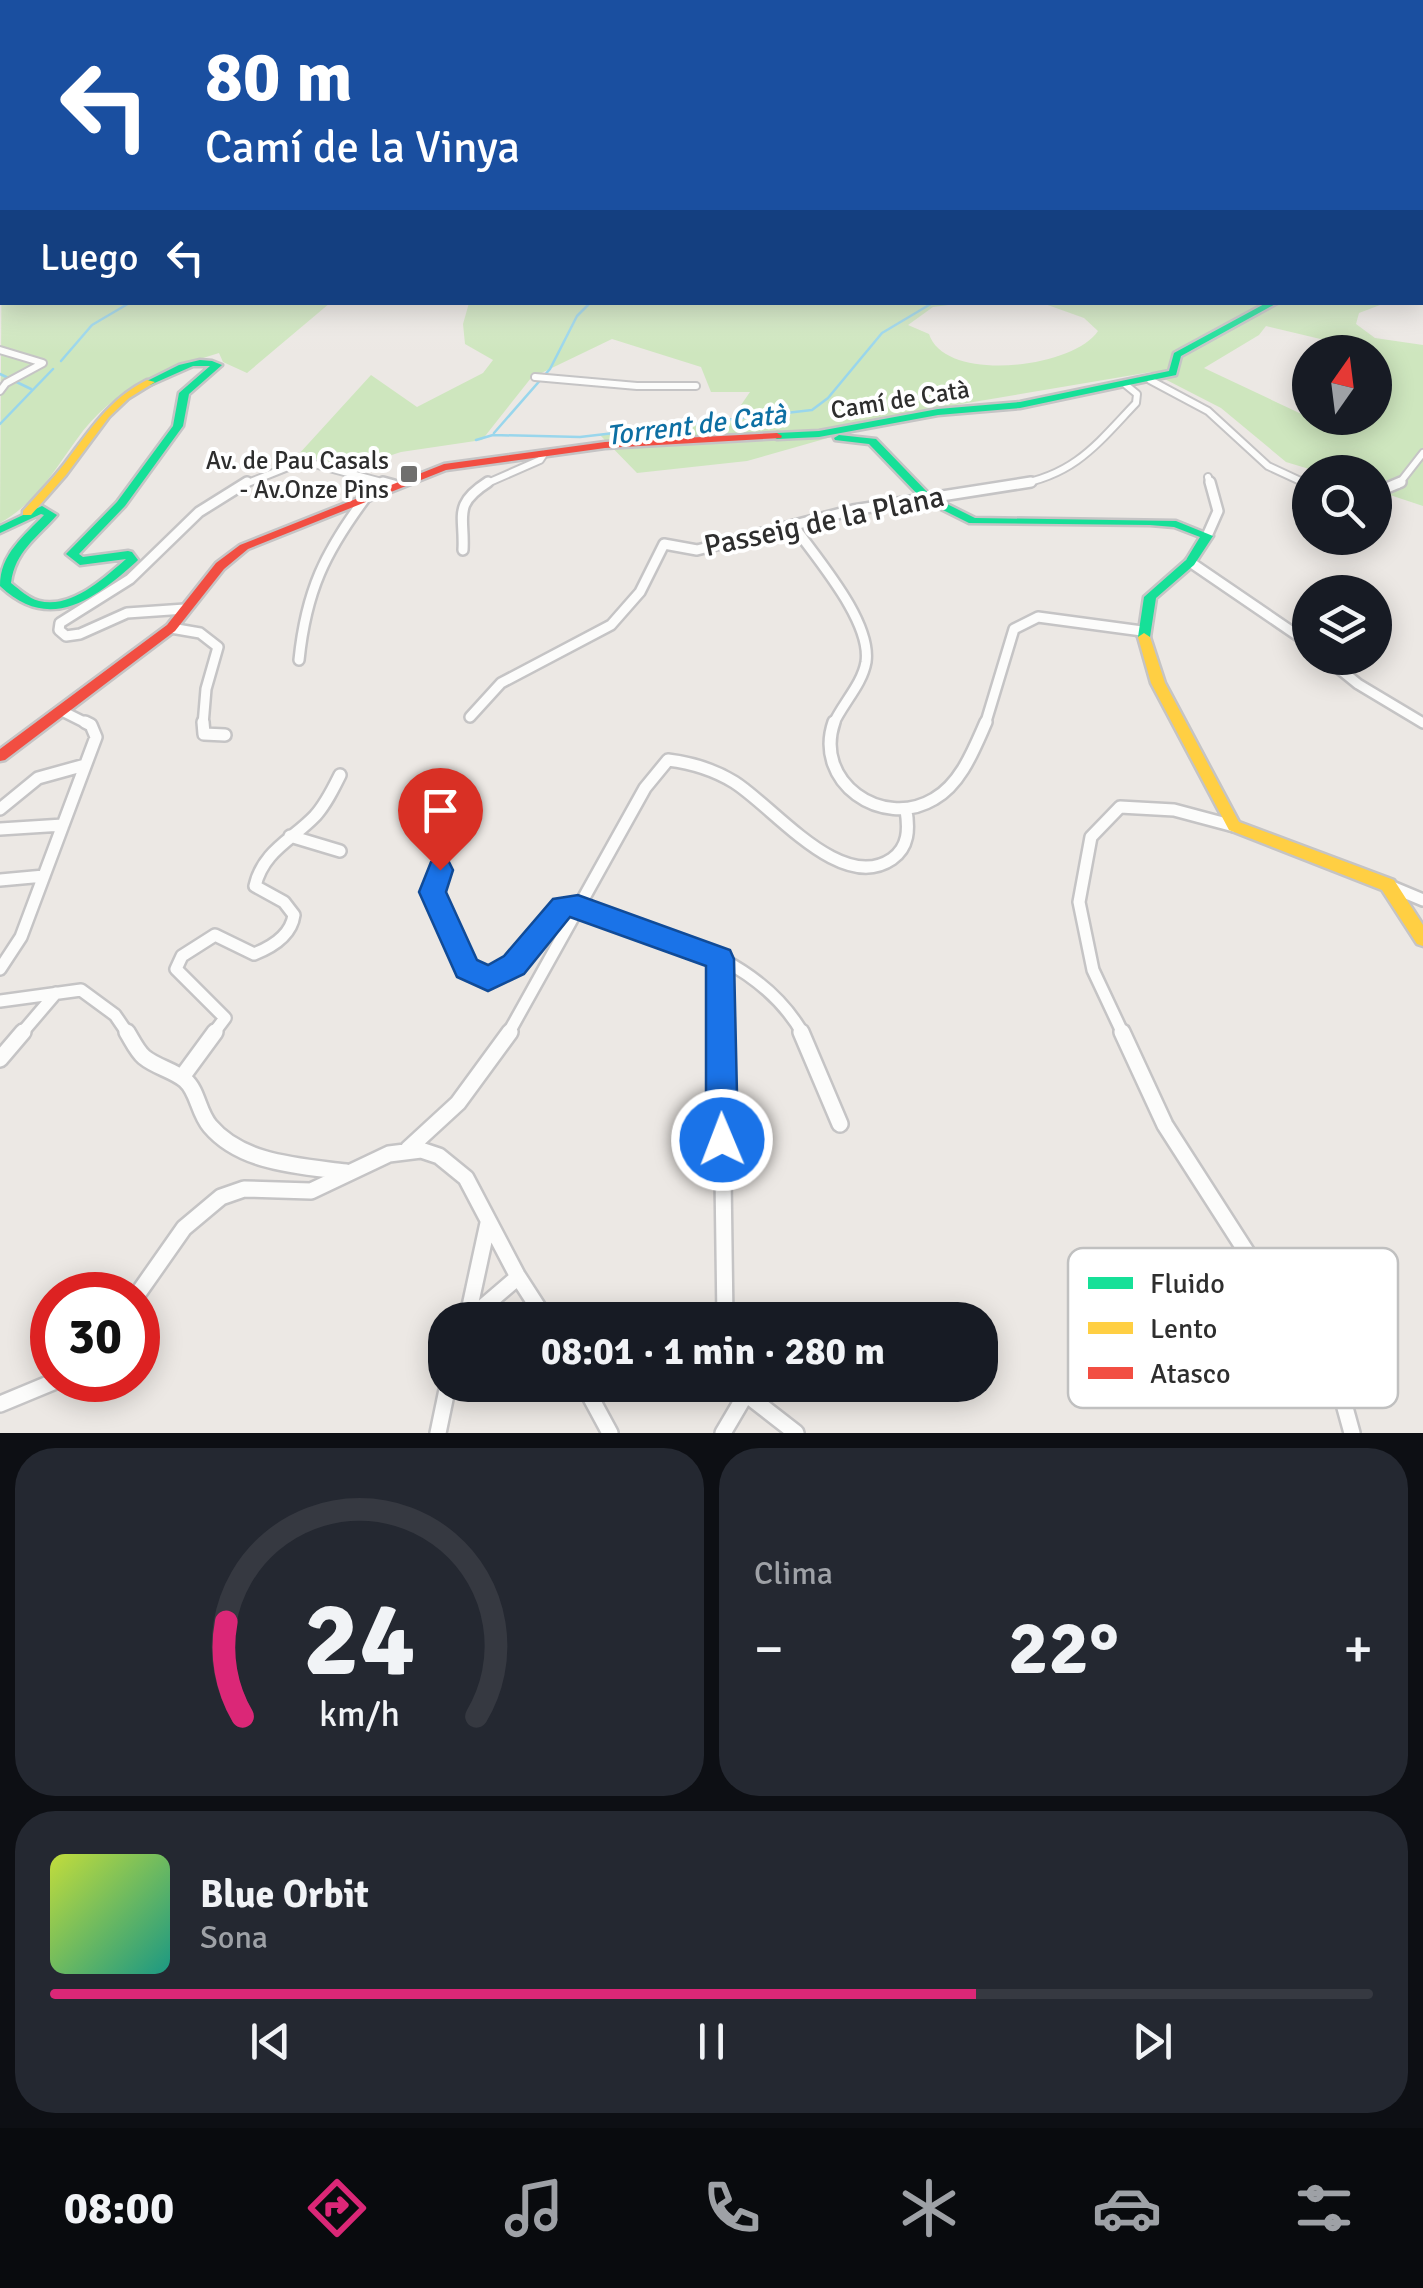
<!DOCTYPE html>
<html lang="es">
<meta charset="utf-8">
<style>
:root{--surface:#171b24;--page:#242831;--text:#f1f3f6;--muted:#9ea1a6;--line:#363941;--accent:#db2777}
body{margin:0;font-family:Signika,sans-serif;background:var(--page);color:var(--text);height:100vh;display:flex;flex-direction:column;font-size:38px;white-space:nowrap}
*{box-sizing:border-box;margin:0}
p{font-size:32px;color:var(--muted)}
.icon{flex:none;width:55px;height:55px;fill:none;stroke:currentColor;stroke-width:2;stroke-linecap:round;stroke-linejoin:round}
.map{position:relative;height:1433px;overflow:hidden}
.sheet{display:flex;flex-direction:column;gap:15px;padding:15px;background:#0d0f14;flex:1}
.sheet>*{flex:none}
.hud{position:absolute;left:0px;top:0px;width:1425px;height:305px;box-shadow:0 5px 25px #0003;background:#1a4fa0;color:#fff;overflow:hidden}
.needle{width:65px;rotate:14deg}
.buttons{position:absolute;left:1292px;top:335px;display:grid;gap:20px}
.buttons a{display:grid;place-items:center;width:100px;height:100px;border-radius:50%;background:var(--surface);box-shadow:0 5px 25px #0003;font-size:50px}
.speed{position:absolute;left:30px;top:1272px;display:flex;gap:20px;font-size:50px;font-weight:700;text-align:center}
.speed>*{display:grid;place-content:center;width:130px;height:130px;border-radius:50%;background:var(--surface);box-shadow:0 5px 25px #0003;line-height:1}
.speed .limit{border:15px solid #d22;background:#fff;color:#111}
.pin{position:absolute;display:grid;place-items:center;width:85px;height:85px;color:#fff;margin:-102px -42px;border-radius:50% 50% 50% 0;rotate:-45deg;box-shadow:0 0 10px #0007}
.pin .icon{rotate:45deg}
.me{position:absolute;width:110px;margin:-55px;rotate:359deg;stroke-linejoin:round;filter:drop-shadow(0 0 8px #0008)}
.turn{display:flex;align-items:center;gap:35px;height:210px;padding:0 40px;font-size:45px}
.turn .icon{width:130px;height:130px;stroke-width:2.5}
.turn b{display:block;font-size:70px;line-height:85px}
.then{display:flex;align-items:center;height:95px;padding:0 40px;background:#0003;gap:20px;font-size:38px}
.big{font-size:75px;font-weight:800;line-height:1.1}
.sheet .card{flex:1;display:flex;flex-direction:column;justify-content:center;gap:15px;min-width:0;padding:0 35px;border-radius:40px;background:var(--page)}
.sheet .dial{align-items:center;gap:0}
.dial svg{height:260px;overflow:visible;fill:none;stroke:var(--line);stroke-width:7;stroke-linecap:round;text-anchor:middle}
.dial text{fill:var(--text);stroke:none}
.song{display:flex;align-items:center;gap:30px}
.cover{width:120px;height:120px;border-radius:15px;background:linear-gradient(135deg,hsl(70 70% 55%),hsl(170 70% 35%))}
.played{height:10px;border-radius:5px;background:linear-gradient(90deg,var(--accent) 70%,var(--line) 70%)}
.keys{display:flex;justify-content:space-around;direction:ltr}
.heat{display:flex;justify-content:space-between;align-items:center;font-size:55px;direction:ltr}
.sheet .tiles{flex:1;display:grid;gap:15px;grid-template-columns:1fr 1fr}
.card:last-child{grid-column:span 2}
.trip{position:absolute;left:428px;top:1302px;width:570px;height:100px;border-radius:40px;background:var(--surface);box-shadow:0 5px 25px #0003;font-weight:800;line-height:100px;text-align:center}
.tabs{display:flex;height:160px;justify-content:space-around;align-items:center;background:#090b0e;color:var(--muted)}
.tabs .icon{width:70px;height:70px}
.tabs .on{color:var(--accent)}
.tabs b{font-size:45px;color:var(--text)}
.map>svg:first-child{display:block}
.green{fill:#cee6be;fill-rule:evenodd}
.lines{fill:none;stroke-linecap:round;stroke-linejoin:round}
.stream{stroke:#99d6ec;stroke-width:2.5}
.street-far3-casing{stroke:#c5c4c5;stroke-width:10}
.street-far2-casing{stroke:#c5c4c5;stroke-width:14}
.street-far1-casing{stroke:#c5c4c5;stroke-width:16}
.street-casing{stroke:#c5c4c5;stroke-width:20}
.fast-casing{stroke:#c5c4c5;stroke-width:5}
.slow-casing{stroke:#c5c4c5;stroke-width:5}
.jam-casing{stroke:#c5c4c5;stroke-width:5}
.street-far3{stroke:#fcfcfb;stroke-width:6}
.street-far2{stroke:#fcfcfb;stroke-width:9}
.street-far1{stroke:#fcfcfb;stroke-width:11}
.street{stroke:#fcfcfb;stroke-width:15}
.fast{fill:#16e098;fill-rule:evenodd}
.slow{fill:#ffcf43;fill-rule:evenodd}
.jam{fill:#f24e42;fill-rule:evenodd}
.route{fill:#1a73e8;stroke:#114b97;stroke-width:2.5}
.poi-dot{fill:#706f6e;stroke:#fff;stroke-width:4}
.labels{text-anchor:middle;stroke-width:8;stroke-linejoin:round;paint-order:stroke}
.far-street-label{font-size:25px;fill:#2e2e2e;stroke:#fff}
.far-poi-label{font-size:25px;fill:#2e2e2e;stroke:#fff;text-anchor:end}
.far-water-label{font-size:28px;font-style:italic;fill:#0d6fa3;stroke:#fff}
.street-label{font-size:30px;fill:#2e2e2e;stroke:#fff}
.key{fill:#fff;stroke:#c0c0c0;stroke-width:2.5}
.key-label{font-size:28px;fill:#2e2e2e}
</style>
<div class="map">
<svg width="1423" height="1433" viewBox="0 0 1423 1433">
<rect width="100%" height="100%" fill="#ece8e4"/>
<path class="green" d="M2,206V302L330,303L247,373L223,362L219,353C163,370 112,389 77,439C52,473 38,501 0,523Z
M1388,302L1359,313L1356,324L1375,338L1423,345V506L1375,490V472H1319L1286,462L1221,408L1151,372L926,410L747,461L637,473L600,435L732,418L750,392H711L701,367L612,339L531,378L482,440L401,452L355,467L298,455L371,375L417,407L483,373L493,360L465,344L463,324L469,303H964L933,307L908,325L929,334C945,384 1074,368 1098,331L1084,318L1042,303ZM1266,326L1375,352L1383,372L1375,378V418H1310L1204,368L1259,335Z"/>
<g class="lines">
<path class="stream" d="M61,361L92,325L131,302
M0,374L31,389
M0,424L53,369
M494,433L550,369L577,316L591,302
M476,440L493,435L580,437L812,410L828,398L882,333L934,302"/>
<g class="street-far3-casing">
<path id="street-far3" d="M0,350L43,363L6,383L0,391
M535,377L637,386H696
M1150,380L1208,411L1268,466L1309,485
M1208,477L1210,485
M243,485L303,461L393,485
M483,485L540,460L544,454
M1015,485C1075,475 1097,444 1136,403L1137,394L1126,385
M1398,485L1423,453"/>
</g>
<g class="street-far2-casing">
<path id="street-far2" d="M383,482L394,485
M1304,482L1310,485
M1375,493L1401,482
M793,525C816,558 872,621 866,662C862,685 842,704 833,725
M1207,536L1218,511L1210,482
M463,550C465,516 452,505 488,482
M1190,562L1310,644
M185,609L127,613L80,634L66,636L59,630L60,623L130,579L199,512L247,482
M171,628L200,633L218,647L206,689L203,725
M1326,658L1358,684L1423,723
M299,660C306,591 325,552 366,497
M62,711L90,725
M470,717L501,683L611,625L640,592L664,544L697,550L853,510L1031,482
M985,725L1014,629L1038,617L1142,631"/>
</g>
<g class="street-far1-casing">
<path id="street-far1" d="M203,722L204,734L225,735
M834,722C813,782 882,830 934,799C961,784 974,749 986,722
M0,809L38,778L85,765
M0,829L63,825
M290,836L340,851
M440,870L432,891L466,968L488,978L514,965L562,907L578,906C660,934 758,954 803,1034
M0,880L44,876
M1392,887L1423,900
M720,959L721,1034
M0,969L21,937L96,737L91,725L85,722
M0,1001L81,990L115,1015L128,1034
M21,1034L56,993
M213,1034L225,1018L176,969L182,956L215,935L254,954C272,947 291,936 294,915L284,902L255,886C263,851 292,840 315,816C326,804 333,789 340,775
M508,1034L645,788L668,760C692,763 713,769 734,782C774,807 841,894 892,859C909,847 909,829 906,810
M1123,1034L1093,970L1079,902L1091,837L1120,807L1174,810L1234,826"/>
</g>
<g class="street-casing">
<path id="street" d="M127,1032C132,1040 137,1051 144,1057C156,1067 173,1070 185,1080C198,1091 198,1112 210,1126C242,1164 301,1166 346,1172
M721,1032L725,1320
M801,1032L840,1124
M1122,1032L1165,1125L1344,1404L1352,1433
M0,1059L23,1032
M182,1077L215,1032
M408,1149L458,1103L510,1032
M137,1295L184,1228L221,1197L244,1189L311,1191L389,1154L421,1150L439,1156L466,1178L517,1275L546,1320
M469,1319L518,1277
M467,1320L488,1223
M584,1385L610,1433
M741,1385L746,1394L796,1433
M0,1404L58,1380
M438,1433L448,1385
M723,1433L746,1394"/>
</g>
<g class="fast-casing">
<path id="fast" d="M1268,302H1279L1181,356L1176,375L1020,408L938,415L819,437L777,439L772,436L777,433L819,431L938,409L1020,402L1169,371L1174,353Z
M200,360L212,361L222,365L189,394L183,426L125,506L79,554L83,557L128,551L132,552L138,560L136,562C94,600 49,633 0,586C0,554 24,536 44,515L41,514L0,533V526L42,506L57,515C37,538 15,551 11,583C20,590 28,598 39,601C71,609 103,579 126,559L80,565L66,554L117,502L173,426L179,393L210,366H193L150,385L145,382L179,365Z
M839,435L876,439L931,496L975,518L1176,521L1213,536L1194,565L1156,598L1150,637L1144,641L1138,637L1144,597L1186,560L1200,537L1174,527L1150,525L969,523L923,500L869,444L835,440L834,438Z"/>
</g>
<g class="slow-casing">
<path id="slow" d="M147,380L155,382L129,398L109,417L66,475L31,515H23V511C37,495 52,480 65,463C90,430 109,399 147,380Z
M1144,633L1150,637L1165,683L1239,822L1394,880L1423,925V946L1417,944L1382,890L1229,830L1151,683L1138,637Z"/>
</g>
<g class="jam-casing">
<path id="jam" d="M777,433L782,436L781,438L605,448L446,470L248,549L224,569L175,631L5,760L0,761V749L167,625L216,563L240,545L444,464L605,442Z"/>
</g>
<use href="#street-far3" class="street-far3"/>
<use href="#street-far2" class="street-far2"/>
<use href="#street-far1" class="street-far1"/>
<use href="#street" class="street"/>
<use href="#fast" class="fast"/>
<use href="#slow" class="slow"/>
<use href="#jam" class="jam"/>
</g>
<linearGradient id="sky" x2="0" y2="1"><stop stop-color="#88c2ea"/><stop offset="0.43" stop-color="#f6f5f3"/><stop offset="1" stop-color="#f6f5f3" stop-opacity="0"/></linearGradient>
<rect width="1423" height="354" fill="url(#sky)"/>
<path class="route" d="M440,859L449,862L453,870L446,892L477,960L488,965L504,956L553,899L578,895L730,950L734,959L738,1140L734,1151L722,1155L711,1151L706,1140V966L570,917L524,974L488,991L457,977L419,892L431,862Z"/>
<rect class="poi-dot" x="399" y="464" width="20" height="20" rx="5"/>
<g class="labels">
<g class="far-street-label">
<text transform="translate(900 399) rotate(-9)" y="9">Camí de Catà</text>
</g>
<g class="far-poi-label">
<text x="389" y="469">Av. de Pau Casals<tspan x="389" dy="29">- Av.Onze Pins</tspan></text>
</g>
<g class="far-water-label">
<text transform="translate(696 424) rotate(-7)" y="10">Torrent de Catà</text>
</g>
<g class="street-label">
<text transform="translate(824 521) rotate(-12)" y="10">Passeig de la Plana</text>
</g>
</g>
<rect x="1068" y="1248" width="330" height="160" rx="15" class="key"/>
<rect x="1088" y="1277" width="45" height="12" fill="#16e098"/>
<rect x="1088" y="1322" width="45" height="12" fill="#ffcf43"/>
<rect x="1088" y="1367" width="45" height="12" fill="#f24e42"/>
<g class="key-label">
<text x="1150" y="1293">Fluido</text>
<text x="1150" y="1338">Lento</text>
<text x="1150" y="1383">Atasco</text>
</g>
</svg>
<div class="buttons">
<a><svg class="needle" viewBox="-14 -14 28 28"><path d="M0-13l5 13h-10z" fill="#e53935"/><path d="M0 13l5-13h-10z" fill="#9ea1a6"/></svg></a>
<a><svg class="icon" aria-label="search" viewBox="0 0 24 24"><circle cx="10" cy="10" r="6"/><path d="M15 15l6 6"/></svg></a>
<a><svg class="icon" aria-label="layers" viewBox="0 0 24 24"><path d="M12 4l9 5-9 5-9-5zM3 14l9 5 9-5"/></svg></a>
</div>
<div class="speed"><div class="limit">30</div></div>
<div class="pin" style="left:440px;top:870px;background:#d93025"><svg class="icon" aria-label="arrive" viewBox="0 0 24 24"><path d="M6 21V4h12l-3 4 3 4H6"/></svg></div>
<svg class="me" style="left:722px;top:1140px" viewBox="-20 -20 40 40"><circle r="17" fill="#1a73e8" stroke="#fff" stroke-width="3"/><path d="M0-11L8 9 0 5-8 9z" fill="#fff"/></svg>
<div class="trip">08:01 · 1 min · 280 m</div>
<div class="hud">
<div class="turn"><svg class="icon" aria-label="left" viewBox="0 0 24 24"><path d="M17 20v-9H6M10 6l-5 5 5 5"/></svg><div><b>80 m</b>Camí de la Vinya</div></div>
<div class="then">Luego<svg class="icon" aria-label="left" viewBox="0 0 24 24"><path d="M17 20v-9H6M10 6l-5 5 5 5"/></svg></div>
</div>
</div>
<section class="sheet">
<div class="tiles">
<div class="card dial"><svg viewBox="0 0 100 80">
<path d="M14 69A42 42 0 1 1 86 69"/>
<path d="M14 69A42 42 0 0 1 9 40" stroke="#db2777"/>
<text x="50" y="56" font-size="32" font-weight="700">24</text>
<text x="50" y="72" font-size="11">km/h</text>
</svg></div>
<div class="card"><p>Clima</p>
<div class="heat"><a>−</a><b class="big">22°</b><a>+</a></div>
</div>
<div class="card">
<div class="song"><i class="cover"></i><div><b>Blue Orbit</b><p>Sona</p></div></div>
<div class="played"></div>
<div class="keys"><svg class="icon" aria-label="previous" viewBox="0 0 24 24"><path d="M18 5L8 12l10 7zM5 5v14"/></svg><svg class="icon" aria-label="pause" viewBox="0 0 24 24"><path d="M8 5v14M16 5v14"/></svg><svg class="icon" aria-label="next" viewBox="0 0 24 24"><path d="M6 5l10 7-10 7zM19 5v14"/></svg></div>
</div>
</div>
</section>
<nav class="tabs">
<b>08:00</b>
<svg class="icon on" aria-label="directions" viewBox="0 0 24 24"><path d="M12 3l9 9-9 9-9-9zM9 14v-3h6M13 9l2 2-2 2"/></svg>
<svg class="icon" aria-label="music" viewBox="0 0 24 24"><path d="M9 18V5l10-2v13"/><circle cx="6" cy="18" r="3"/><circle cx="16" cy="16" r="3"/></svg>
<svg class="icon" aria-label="phone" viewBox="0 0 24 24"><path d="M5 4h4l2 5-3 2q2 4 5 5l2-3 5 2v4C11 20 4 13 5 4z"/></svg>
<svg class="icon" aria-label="climate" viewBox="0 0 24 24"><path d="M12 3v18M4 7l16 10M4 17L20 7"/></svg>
<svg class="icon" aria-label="car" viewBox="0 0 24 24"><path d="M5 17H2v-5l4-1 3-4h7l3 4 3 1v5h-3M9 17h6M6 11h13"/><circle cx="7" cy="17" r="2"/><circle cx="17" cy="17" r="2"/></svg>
<svg class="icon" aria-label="filters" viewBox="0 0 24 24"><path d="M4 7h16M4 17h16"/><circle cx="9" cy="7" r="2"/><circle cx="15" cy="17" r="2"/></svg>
</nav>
